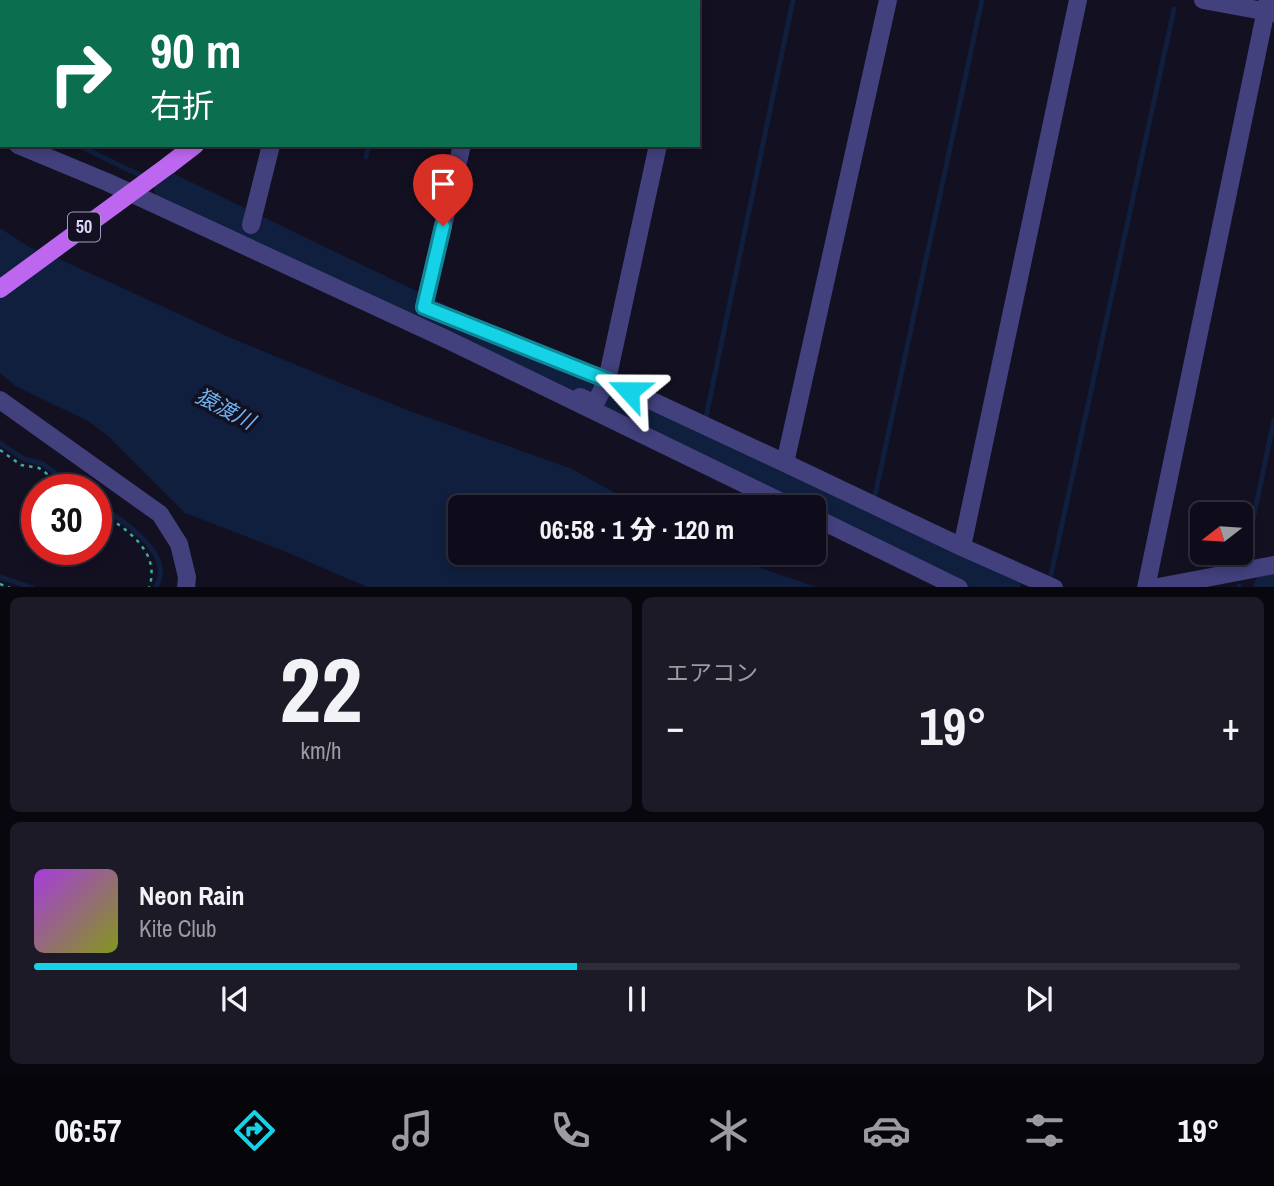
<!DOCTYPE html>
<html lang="ja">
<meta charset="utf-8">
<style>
:root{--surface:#0e0c1a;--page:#1c1a27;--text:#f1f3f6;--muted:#9b9ba2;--line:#2e2c39;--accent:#16d2e6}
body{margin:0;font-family:"Archivo Narrow","Noto Sans JP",sans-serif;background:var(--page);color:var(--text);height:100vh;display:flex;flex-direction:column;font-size:26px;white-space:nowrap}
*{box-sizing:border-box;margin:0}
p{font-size:23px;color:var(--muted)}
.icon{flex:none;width:38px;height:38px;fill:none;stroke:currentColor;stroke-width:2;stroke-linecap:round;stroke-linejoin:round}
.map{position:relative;height:587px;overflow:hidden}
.drawer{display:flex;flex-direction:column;gap:10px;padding:10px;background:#08070e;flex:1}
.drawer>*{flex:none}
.banner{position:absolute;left:0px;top:0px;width:700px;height:147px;box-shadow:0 4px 10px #0003,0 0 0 2px var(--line);background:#0b6e4f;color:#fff;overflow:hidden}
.needle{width:46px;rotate:253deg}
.tools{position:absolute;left:1190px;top:502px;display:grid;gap:14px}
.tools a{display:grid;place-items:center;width:63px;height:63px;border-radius:10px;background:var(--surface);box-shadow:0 4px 10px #0003,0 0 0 2px var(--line);font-size:35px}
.speed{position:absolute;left:21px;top:474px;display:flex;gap:14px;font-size:35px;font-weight:700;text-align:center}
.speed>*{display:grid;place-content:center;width:91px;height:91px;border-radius:50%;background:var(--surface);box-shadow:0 4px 10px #0003,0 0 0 2px var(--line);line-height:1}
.speed .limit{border:10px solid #d22;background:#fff;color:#111}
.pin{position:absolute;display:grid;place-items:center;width:60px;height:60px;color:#fff;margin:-72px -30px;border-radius:50% 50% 50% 0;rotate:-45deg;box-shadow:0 0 7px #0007}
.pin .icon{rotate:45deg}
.me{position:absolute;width:77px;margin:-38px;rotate:294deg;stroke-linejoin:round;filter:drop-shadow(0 0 5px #0008)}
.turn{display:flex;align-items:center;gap:24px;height:147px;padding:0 35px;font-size:32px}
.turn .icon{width:91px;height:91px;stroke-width:2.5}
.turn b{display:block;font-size:49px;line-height:60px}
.big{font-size:52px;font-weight:800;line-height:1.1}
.drawer .card{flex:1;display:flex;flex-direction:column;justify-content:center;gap:10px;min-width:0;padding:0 24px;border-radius:10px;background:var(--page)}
.drawer .dial{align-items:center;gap:0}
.dial b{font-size:91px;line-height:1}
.song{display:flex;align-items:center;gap:21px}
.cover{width:84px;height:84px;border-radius:10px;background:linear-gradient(135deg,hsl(280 70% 55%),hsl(70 70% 35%))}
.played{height:7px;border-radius:4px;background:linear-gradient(90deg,var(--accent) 45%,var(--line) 45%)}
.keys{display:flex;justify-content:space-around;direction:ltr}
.heat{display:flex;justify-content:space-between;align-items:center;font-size:38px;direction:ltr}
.drawer .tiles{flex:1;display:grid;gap:10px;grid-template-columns:1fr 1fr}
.card:last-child{grid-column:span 2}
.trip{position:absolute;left:448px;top:495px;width:378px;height:70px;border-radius:10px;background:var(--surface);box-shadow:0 4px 10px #0003,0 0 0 2px var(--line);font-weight:800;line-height:70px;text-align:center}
.tab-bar{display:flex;height:112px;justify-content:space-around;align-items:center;background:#06050a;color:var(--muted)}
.tab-bar .icon{width:49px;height:49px}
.tab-bar .current{color:var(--accent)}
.tab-bar b{font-size:32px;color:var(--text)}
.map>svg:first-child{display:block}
.water{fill:#0f1f3d}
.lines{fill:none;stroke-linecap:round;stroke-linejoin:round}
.stream{stroke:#0f1f3d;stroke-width:5}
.river{stroke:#0f1f3d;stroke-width:30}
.path{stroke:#3aaaa3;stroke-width:2.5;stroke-dasharray:3.5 5;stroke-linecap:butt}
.minor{stroke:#42407d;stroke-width:18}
.major{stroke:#bd67f0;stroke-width:18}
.major-bridge{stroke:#bd67f0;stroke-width:18}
.route-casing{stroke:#0e8896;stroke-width:18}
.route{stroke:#16d2e6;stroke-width:12}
.labels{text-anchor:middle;stroke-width:7;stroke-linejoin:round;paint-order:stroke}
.shield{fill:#131022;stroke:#9e9aba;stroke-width:2}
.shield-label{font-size:18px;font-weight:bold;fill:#dad5fb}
.water-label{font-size:21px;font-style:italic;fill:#6db4f1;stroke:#131022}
</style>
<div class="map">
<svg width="1274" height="588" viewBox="0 0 1274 588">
<rect width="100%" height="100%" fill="#131022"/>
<path class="water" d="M0,228L29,247L53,256L231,338L343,384L410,411L572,469L640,507L460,508V553H721L729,557L816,587H367L279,549L185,513L108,436L88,421L17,387L0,373Z"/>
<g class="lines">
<path class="stream" d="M211,2L212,0
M401,2V0
M0,106L2,107
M78,145L127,169L169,188
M366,157L369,145
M701,441L793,0
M0,443L24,459L43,464L78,490
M874,500L982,0
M96,503C118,518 165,546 160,577C159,580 157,584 156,588
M869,522L872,509
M1245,558L1274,420
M0,577L33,588
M1049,584L1174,9
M1238,588L1239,586"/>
<path class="river" d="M169,188L421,310L607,397L1006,588
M1268,588L1274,586"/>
<path class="path" d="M0,450L21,465L39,468L69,490
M96,509C123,528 162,549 149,588
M0,584L10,588"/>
<path class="minor" d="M36,0L43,2
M888,0L785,463L962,547L1054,588
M1203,0L1274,13
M78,2V0
M114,2L115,0
M305,2V0
M495,2V0
M689,2L690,0
M0,8H2
M0,24L2,25
M0,48L2,49
M0,77H2
M0,121L2,122
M0,136L2,137
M18,145L107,182L446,339L794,508
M462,145L424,307L607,380L595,404L580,397
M658,145L607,380L785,463
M251,225L271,145
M0,400L160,514L179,544L187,577L186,588
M814,517L959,588
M962,547L1078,0
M1146,588L1268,0
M1153,588L1274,565"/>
<path class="major" d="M387,2L389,0
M169,165L195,145"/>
<path class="major-bridge" d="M0,289L169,165"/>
</g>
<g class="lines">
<g class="route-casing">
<path id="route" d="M443,226L424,307L607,380L629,391"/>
</g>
<use href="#route" class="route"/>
</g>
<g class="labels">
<rect class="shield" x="68" y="212.5" width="32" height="29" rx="5"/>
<g class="shield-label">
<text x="84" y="233">50</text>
</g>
<g class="water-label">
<text transform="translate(225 409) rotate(28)" y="7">猿渡川</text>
</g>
</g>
</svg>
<div class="tools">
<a><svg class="needle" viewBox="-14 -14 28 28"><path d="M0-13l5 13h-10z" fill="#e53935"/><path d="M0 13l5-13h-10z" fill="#9b9ba2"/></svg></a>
</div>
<div class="speed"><div class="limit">30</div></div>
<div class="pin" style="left:443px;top:226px;background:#d93025"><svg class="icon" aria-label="arrive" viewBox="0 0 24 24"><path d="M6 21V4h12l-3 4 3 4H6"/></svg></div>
<svg class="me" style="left:629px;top:391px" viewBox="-20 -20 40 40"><path d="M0-17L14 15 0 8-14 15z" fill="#16d2e6" stroke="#fff" stroke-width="4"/></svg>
<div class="trip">06:58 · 1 分 · 120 m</div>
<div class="banner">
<div class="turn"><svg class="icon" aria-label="right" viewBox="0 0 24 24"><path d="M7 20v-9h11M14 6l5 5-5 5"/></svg><div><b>90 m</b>右折</div></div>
</div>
</div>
<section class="drawer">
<div class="tiles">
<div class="card dial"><b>22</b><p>km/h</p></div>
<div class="card"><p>エアコン</p>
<div class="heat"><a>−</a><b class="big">19°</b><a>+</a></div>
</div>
<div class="card">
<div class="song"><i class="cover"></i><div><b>Neon Rain</b><p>Kite Club</p></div></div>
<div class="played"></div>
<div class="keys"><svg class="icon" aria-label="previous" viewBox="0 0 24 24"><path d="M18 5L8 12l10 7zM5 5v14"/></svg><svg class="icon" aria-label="pause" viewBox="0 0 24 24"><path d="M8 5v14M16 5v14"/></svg><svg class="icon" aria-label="next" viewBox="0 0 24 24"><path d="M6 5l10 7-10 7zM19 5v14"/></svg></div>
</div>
</div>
</section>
<nav class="tab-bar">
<b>06:57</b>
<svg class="icon current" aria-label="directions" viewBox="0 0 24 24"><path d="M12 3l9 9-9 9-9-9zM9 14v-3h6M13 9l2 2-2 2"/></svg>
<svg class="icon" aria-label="music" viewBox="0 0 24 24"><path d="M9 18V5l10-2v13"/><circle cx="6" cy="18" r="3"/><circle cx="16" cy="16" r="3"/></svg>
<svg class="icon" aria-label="phone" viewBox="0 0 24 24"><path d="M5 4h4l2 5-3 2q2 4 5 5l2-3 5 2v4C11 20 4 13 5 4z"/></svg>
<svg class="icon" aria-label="climate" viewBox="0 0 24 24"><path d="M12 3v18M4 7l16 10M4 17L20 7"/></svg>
<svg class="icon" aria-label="car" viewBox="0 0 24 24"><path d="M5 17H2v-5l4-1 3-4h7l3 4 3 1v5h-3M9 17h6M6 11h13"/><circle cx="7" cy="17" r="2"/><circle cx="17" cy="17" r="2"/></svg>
<svg class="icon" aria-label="filters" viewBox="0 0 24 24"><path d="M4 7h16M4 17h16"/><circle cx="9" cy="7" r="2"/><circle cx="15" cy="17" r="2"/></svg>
<b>19°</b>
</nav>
